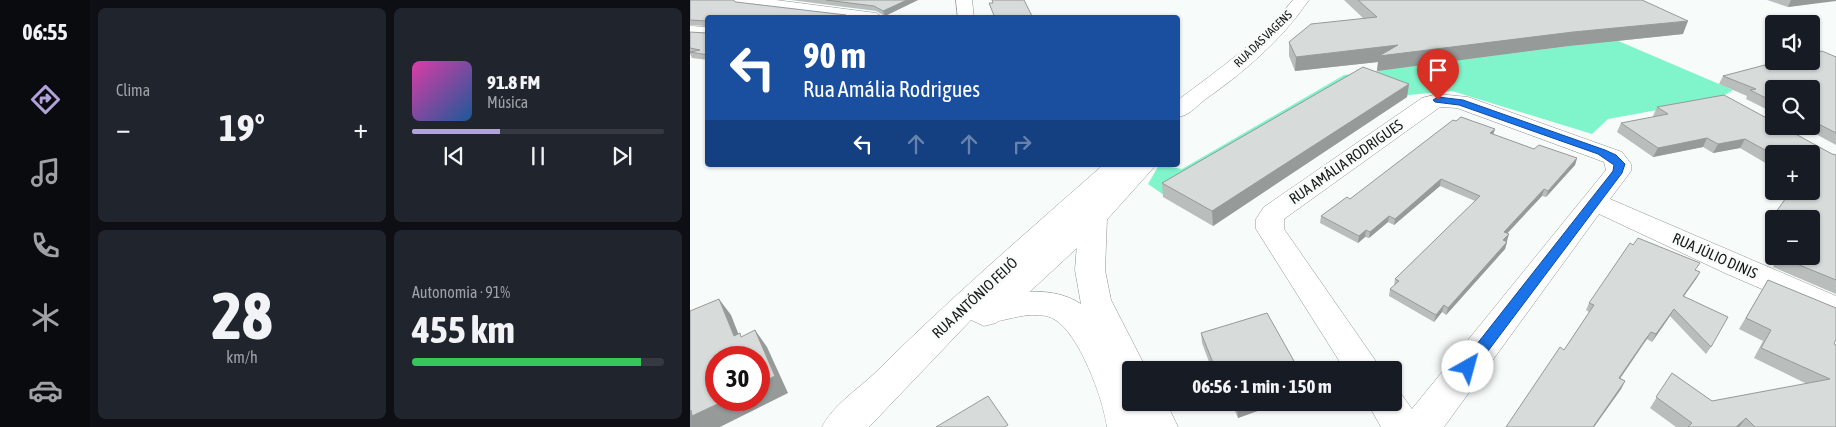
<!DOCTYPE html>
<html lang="pt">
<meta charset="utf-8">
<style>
:root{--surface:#171b24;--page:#20242c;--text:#f1f3f6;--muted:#9ea1a6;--line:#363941;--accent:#b1a2da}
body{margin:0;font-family:"Asap Condensed",sans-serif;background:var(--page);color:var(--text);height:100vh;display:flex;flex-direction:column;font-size:19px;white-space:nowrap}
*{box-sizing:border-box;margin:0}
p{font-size:16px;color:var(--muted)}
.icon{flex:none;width:28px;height:28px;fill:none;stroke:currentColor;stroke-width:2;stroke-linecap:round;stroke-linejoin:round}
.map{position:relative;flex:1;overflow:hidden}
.drawer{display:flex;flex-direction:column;gap:8px;padding:8px;background:#0d0f14;width:600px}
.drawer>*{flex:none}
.hud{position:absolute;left:15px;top:15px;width:475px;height:152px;border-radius:5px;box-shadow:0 1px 4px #0004;background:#1a4fa0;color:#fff;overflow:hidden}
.buttons{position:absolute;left:1075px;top:15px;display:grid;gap:10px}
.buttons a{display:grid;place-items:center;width:55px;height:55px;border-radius:5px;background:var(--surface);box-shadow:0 1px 4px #0004;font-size:25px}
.speed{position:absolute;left:15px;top:346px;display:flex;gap:10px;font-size:25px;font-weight:700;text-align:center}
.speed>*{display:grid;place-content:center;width:65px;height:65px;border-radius:50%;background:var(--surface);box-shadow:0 1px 4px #0004;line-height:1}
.speed .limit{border:8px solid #d22;background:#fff;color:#111}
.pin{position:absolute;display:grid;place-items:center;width:42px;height:42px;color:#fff;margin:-51px -21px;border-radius:50% 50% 50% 0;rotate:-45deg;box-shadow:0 0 5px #0007}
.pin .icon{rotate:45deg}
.me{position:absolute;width:55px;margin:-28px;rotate:38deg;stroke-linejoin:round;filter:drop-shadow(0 0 4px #0008)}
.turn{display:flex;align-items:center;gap:18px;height:105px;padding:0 15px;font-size:22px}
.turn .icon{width:65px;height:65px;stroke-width:2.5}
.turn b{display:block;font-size:35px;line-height:42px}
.lanes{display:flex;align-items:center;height:48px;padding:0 15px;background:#0003;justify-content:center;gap:25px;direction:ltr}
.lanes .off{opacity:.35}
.big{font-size:38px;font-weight:700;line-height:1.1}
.drawer .card{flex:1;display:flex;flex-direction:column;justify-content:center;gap:8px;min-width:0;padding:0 18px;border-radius:8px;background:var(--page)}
.drawer .dial{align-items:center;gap:0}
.dial b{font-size:65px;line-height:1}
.song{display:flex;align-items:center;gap:15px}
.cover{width:60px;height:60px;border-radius:8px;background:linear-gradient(135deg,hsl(320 70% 55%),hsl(210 70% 35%))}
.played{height:5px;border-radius:2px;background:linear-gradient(90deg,var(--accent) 35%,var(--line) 35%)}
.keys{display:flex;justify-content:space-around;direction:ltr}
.heat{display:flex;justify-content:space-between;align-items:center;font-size:28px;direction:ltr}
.charge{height:8px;border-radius:4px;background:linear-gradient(90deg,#34c759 91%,var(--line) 0)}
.drawer .tiles{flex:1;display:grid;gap:8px;grid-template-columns:repeat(2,1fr)}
.trip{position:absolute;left:432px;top:361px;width:280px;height:50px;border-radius:5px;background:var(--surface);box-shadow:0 1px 4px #0004;font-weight:700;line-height:50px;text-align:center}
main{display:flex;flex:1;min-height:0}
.menu{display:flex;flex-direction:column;width:90px;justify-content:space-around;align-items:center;background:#090b0e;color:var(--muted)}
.menu .icon{width:35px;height:35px}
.menu .selected{color:var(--accent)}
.menu b{font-size:22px;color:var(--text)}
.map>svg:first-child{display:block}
.green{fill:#80f5cc}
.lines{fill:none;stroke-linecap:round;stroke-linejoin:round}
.street-casing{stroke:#919593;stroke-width:1}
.secondary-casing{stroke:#919593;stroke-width:1}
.street{fill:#fff;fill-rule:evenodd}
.secondary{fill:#fff;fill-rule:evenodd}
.wall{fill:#b9bdbb}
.shaded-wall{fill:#969a99}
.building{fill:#d7dcda;stroke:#969a99}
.route{fill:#1a73e8;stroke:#114b97}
.labels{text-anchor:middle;stroke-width:5;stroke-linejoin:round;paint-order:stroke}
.far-street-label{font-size:12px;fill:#181a19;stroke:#f7fbf9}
.street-label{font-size:15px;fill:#181a19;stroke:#f7fbf9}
</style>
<main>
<nav class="menu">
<b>06:55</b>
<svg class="icon selected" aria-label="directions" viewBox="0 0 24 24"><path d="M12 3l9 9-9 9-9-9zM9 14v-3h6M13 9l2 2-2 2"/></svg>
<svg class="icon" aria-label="music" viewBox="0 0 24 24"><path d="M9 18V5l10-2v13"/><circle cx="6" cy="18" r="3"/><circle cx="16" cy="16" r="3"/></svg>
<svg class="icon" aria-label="phone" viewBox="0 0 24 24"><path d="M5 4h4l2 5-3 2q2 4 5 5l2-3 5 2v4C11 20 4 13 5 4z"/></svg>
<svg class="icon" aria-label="climate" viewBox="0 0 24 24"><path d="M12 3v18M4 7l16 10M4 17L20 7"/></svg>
<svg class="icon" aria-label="car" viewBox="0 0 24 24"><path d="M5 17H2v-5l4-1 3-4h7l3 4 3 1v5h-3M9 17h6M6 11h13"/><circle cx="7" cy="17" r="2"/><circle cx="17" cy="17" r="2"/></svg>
</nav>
<section class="drawer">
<div class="tiles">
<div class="card"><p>Clima</p>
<div class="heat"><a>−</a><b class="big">19°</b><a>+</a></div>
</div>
<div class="card">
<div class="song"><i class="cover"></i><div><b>91.8 FM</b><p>Música</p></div></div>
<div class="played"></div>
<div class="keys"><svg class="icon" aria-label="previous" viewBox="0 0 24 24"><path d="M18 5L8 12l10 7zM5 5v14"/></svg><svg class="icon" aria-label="pause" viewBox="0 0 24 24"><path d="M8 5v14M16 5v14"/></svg><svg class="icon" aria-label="next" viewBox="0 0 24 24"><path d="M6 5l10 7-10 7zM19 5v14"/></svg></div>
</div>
<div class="card dial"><b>28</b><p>km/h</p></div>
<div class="card"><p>Autonomia · 91%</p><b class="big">455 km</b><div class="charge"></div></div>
</div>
</section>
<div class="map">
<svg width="1146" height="427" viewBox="0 0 1146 427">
<rect width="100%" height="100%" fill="#f7fbf9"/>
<path class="green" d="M926,40L1043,90L1028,99L918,119L902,134L762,91L718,95L671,79L474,195L458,184L469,165L492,169L654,75Z"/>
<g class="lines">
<g class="street-casing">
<path id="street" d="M41,0H86L186,13L194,18H145L49,5Z
M266,0H282L284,18H268Z
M0,26L18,27V37L0,36Z
M748,94L778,97L932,152L941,164V171L920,199L1146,296V321L1037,274L909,214L754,427H691L677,402H704V389L709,391L722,409L916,170L914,162L767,108L750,107L594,219V229L692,370H655L566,229V219L574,207L732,98Z
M403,209L413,212L417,218L415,270L421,300L457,370H441V402H476L488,427H417C413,398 389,333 364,319C357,315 348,315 341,315C321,316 303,326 284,321L280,312L284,303C318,293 359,283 391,304L385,270L389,218L393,212Z"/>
</g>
<g class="secondary-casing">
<path id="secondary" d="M603,0H619C591,41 553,73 513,101C505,108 498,116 488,117V100C529,69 570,41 603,0Z
M413,165H466L413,224L306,323L294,326L281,320L179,427H132C143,405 167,390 185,373C258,300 336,233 413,165Z"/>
</g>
<use href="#street" class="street"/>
<use href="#secondary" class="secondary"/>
</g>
<path class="wall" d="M0,0L18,18V60L2,58L0,54V32L16,33V26L0,25Z
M101,0H228L195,16L186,11Z
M654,0H952L993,34L879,46L687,71L688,62L605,71L599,56V42L673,18Z
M1077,0H1146L1098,7Z
M1146,57V145L1111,126H1121V89H1084V113L1056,99L1057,96L1029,84L1033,76Z
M719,84L717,97L523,226L473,197L472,183Z
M967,107L1146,155V294L1083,267L1089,256H1121V219H1084V229L1077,226L1083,216L1121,191V154H1084V168L1050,148L1023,153L1013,147L963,157L927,132L931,123L964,117L963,116Z
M766,121L805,129L803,135L844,149L887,158L885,165L856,197L852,196L817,233L816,241L817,242L815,249L756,315L752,312L744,322L699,296L700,289L704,286L705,279L785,201L750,186L704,225L698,222L679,238L675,237L668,243L630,223L631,216L660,199Z
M1006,270L1010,272L1006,279L994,296L1021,347L1016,354L980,316L962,342L957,339L950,348L930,378L935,381L931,389L904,427H816L874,350L899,312L896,310L899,303Z
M1078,280L1144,344L1146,427H986L960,408L982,373L1022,401L1117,384L1064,358L1073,341L1049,329Z
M511,333L609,370H522L512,343Z
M541,402H592L548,418Z"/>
<path class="shaded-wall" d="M217,0H228L195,16L193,11Z
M1101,0H1146V1L1098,7Z
M998,21L993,34L879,46L687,71L688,62L605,71L606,57L708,45L883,32Z
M719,84L717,97L523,226L522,211Z
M805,129L803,135L800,133Z
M1017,138L1013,147L963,157L968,148Z
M1055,139L1050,148L1023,153L1028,144Z
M887,158L885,165L856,197L858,191Z
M751,179L750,186L704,225L705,219Z
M854,189L852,196L812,239L814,232Z
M699,216L698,222L679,238L680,232Z
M676,230L675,237L668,243L669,236Z
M819,234L817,241L811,247L813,240Z
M817,242L815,249L756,315L758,308Z
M1010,272L1006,279L989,303L993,296Z
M29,299L41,315L56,353L44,336Z
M754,305L752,312L744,322L746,315Z
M984,309L980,316L962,342L966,334Z
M65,330L77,347L98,393L30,427H0V411L1,410L36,400H69V384Z
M961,332L957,339L925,386L929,378Z
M935,381L931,389L904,427H903Z
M561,402H592L548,418L547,407Z
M1056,418L1049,427H1046Z"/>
<path class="building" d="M0,0H43L46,2L156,15L150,18H18V55L0,52L10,50L0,48V32L16,33L17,21L0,20Z
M136,0H217L193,11L184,6Z
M302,0H334L343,18H305L299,3H303Z
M668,0H952L998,21L883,32L689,56L708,45L606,57L599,42L621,24L687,17Z
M1132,51L1146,57V133L1121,120V89H1084V102L1060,90L1066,89L1033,76L1090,61H1121V54Z
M673,67L719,84L522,211L472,183Z
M1034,95L1084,122V126H1091L1142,154L1146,155V280L1090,257L1121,256V219H1090L1083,216L1101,191H1121V154H1084V155L1055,139L1028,144L1017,138L968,148L931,123L978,114L967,107Z
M771,117L805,129L800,133L844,149L849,145L887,158L858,191L854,189L814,232L819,234L813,240L817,242L758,308L754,305L746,315L700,289L709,281L705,279L790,196L751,179L705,219L699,216L680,232L676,230L669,236L631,216L657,197L660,199L763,120L766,121Z
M948,238L1010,263L1005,270L1010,272L993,296L1038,317L1021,347L984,309L966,334L961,332L955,340L929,378L935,381L903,427H816L870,347L874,350L904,305L899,303L940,243L943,245Z
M1078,280L1146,308V339L1144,344L1146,345V427H1065L1056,418L1046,427H998L1002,423L966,397L982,373L1022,401L1140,379L1071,348L1081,330L1056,318Z
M29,299L44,336L50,333L51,337L65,330L85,376L69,384V358H26V400H36L2,416L1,410L0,411V311Z
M577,313L609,370H526L511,333Z
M298,396L318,425L315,427H246Z
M545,402H561L547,407Z"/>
<path class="route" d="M748,97L773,100L915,150L926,155L935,164L932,173L783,371L778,373L772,371L770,367L772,363L923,171L924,165L908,154L769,105L745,102L743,100Z"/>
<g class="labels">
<g class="far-street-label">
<text transform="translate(573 39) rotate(-44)" y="4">RUA DAS VAGENS</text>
</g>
<g class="street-label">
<text transform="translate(656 162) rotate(-35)" y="5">RUA AMÁLIA RODRIGUES</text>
<text transform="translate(1025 256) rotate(24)" y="5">RUA JÚLIO DINIS</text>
<text transform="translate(285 298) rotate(-43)" y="5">RUA ANTÓNIO FEIJÓ</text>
</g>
</g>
</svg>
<div class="buttons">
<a><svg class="icon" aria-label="sound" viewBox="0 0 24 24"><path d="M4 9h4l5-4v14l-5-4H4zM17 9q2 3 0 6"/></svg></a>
<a><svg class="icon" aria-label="search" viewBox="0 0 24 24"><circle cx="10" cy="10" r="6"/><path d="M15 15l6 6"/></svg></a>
<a>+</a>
<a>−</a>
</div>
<div class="speed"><div class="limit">30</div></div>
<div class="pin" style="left:748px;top:100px;background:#d93025"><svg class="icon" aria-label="arrive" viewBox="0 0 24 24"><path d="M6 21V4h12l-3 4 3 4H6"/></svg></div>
<svg class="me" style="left:778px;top:367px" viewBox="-20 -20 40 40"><circle r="19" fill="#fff"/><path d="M0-13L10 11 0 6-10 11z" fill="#1a73e8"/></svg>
<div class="trip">06:56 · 1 min · 150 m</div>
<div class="hud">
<div class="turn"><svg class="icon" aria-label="left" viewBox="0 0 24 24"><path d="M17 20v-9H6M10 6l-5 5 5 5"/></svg><div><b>90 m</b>Rua Amália Rodrigues</div></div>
<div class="lanes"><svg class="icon" aria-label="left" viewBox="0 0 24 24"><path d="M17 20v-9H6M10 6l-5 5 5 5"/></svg><svg class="icon off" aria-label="ahead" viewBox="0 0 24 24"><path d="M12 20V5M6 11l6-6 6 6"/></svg><svg class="icon off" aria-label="ahead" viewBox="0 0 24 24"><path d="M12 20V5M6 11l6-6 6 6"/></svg><svg class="icon off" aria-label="right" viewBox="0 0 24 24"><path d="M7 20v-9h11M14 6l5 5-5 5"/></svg></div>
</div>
</div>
</main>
